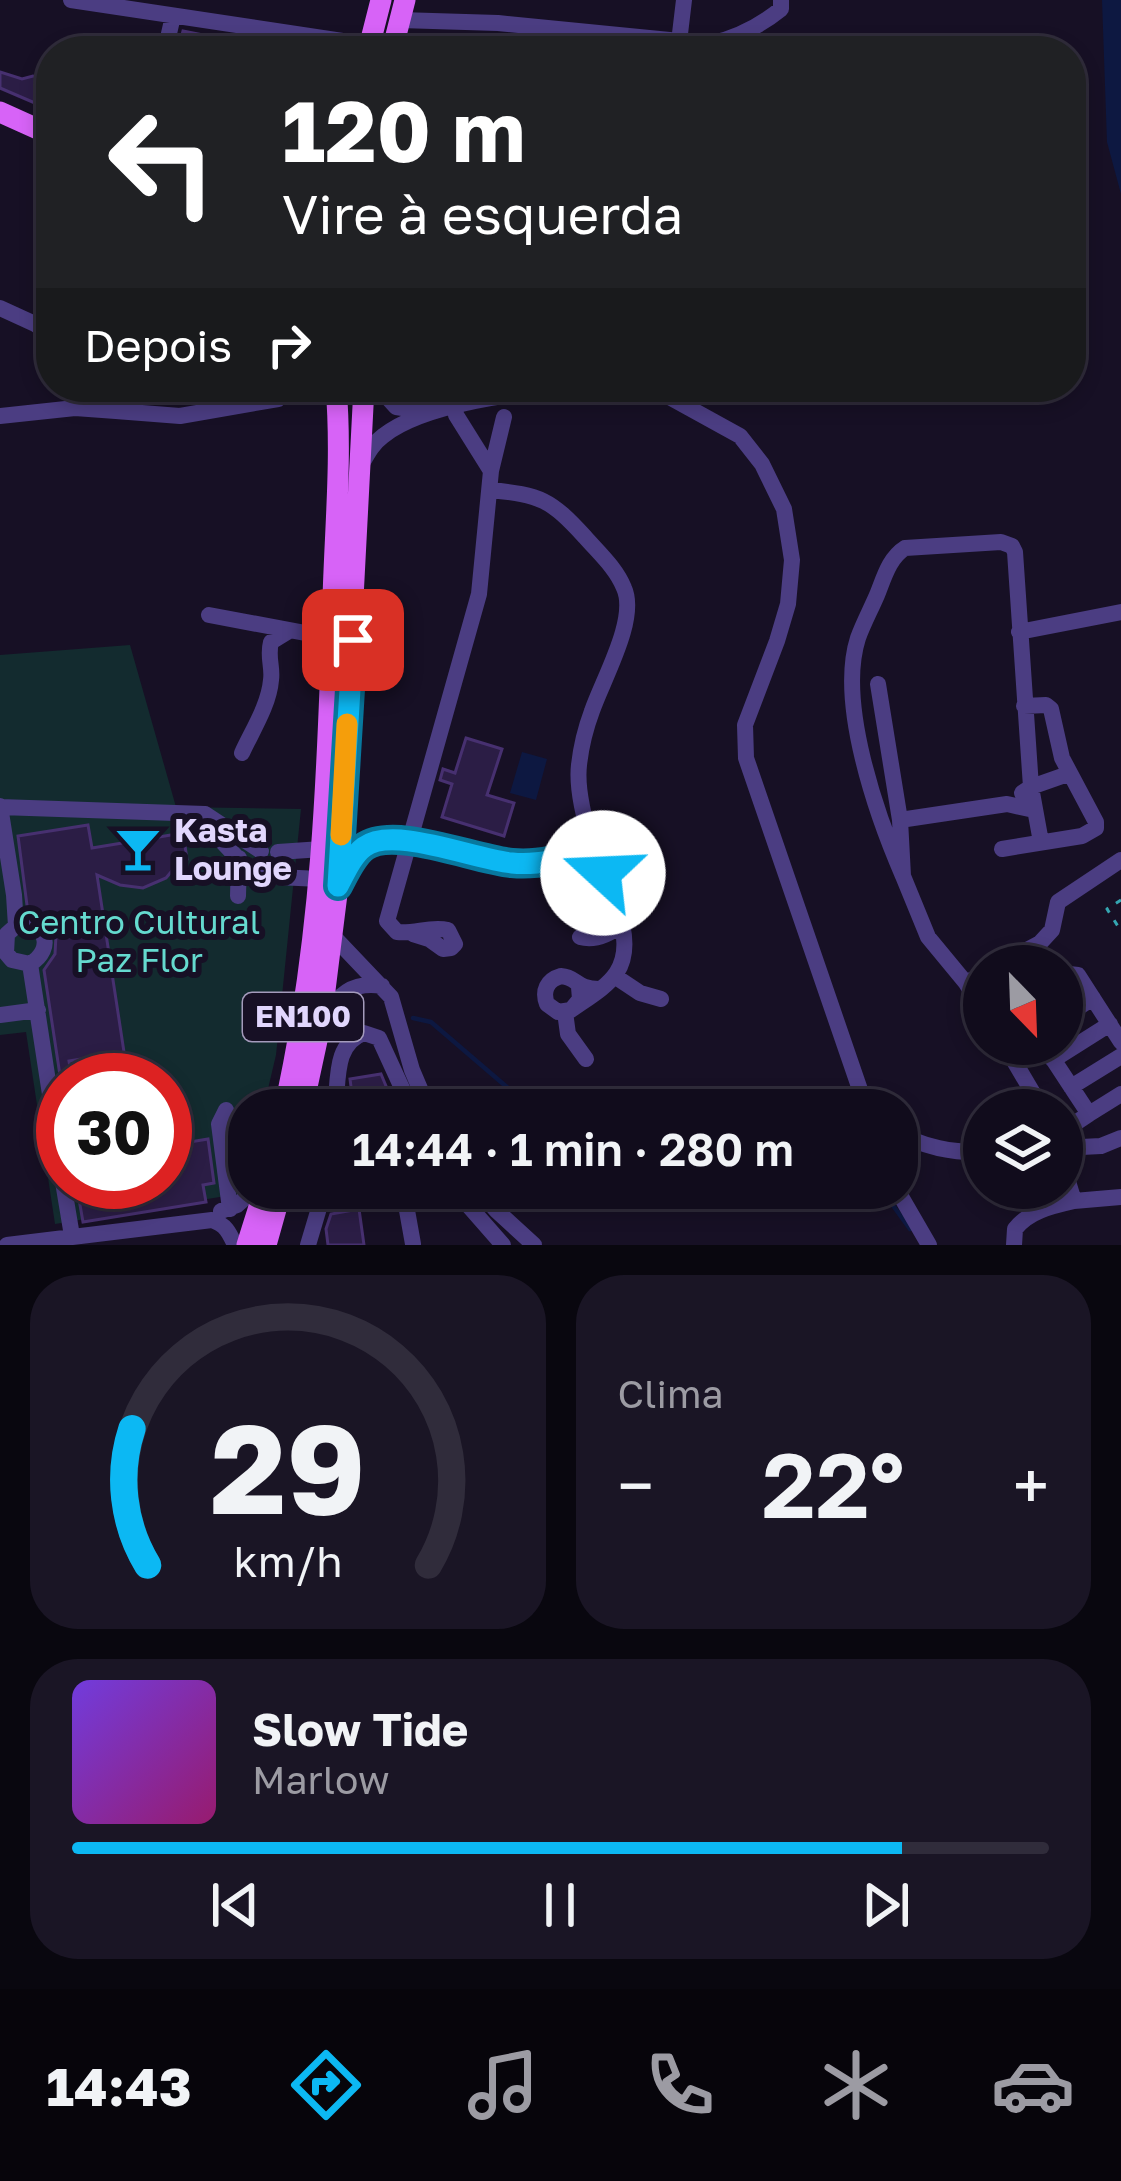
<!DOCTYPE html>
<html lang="pt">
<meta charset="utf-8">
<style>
:root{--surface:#110c1c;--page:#1a1525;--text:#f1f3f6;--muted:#9c9ba3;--line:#302c3b;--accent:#0cb8f3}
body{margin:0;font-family:"Golos Text",sans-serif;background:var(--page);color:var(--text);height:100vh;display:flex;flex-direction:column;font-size:45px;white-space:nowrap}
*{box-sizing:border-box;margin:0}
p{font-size:39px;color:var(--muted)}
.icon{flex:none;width:66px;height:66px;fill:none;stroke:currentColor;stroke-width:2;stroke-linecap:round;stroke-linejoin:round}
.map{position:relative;height:1245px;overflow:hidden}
.drawer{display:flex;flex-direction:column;gap:30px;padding:30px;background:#09070f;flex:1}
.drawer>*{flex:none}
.hud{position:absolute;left:36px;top:36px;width:1050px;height:366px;border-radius:48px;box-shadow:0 6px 18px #0003,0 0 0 3px var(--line);background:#202124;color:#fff;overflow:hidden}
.needle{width:78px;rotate:157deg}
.fabs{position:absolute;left:963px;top:945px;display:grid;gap:24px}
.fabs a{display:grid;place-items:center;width:120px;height:120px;border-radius:50%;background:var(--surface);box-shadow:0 6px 18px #0003,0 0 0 3px var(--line);font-size:60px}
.speed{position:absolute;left:36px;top:1053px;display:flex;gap:24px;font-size:60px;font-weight:700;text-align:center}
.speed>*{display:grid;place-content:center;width:156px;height:156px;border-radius:50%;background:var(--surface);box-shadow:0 6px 18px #0003,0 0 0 3px var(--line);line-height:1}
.speed .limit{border:18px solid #d22;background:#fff;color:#111}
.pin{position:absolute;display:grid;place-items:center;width:102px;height:102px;color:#fff;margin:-51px;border-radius:24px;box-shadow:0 6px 18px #0006}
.me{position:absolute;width:132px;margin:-66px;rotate:290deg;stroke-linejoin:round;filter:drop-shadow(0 0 9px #0008)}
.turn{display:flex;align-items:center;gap:42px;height:252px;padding:0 48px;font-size:54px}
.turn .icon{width:156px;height:156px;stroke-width:2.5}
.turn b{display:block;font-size:84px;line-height:102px}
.then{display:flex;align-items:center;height:114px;padding:0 48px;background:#0003;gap:24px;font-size:45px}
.big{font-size:90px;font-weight:600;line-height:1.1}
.drawer .widget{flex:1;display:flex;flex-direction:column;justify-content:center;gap:18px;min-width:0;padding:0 42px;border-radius:48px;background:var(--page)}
.drawer .dial{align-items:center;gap:0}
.dial svg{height:312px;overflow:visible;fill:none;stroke:var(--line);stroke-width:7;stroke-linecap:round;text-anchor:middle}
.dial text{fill:var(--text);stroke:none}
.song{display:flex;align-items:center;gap:36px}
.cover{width:144px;height:144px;border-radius:18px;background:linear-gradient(135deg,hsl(260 70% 55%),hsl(320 70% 35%))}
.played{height:12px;border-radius:6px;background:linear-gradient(90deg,var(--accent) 85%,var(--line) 85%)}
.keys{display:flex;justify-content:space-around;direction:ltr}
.heat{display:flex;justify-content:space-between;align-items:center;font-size:66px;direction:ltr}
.drawer .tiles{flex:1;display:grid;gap:30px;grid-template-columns:1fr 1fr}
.widget:last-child{grid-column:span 2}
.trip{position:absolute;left:228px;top:1089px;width:690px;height:120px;border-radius:48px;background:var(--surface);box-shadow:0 6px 18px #0003,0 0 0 3px var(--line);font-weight:600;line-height:120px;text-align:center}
.tabs{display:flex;height:192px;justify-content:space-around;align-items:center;background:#07050b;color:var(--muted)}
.tabs .icon{width:84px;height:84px}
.tabs .active{color:var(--accent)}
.tabs b{font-size:54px;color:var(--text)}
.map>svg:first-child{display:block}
.green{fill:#132b2f;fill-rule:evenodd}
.water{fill:#0d1841}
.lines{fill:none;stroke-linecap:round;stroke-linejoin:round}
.stream{stroke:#0d1841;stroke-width:4.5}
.building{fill:#2b1d45;stroke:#473070;stroke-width:3}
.path{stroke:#35a6b2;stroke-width:3;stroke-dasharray:6 9;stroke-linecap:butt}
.minor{stroke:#4b3d82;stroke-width:16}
.major{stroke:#d763f7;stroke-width:21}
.route-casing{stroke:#08789e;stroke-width:30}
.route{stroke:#0cb8f3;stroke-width:21}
.slow{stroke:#f59e0b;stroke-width:21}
.labels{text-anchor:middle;stroke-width:12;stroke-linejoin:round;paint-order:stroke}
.shield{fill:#171025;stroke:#a49bbc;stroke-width:3}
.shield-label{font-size:30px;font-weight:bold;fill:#e1d6fd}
.poi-label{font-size:33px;font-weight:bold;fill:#e1d6fd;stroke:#171025;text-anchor:start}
.park-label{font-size:33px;fill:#65dacf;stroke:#171025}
</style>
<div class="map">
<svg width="1121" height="1245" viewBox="0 0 1121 1245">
<rect width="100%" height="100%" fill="#171025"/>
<path class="green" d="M130,645L176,807L301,809L276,1055L263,1110H249V1171L244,1193L55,1224L26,1032L0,1035V655ZM63,1080H165V1182H63Z"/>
<path class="water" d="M1102,0H1121V194L1107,142Z
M522,752L547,759L536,800L510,793Z"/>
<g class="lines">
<path class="stream" d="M413,1018L431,1022L530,1107L538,1110
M875,1188L884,1193L910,1229"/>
</g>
<path class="building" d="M183,31L238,42L236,51H178Z
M0,72L22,79L33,76L51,80V110L0,88Z
M466,738L502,749L487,795L514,803L504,836L442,817L452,784L440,780L443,769L455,773Z
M88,825L92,848L183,833L187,859L181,860L166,878L143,888L120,885L97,875L124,1052L69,1061L72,1080H63V1095L44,970L55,954L56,935L47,921L28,913L18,836Z
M381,1074L396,1110H354L350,1079Z
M208,1139L214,1183L203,1185L206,1202L83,1222L76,1182H88L89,1191L146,1182H165V1146Z
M359,1209L364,1245H328L326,1229L331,1214Z"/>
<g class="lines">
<path class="path" d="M1121,900L1107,909L1121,931"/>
<path class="minor" d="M71,0L369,45
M400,20L498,23L710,44C735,38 760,26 781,9V0
M679,42L684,0
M165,51L173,16
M0,308L35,324L51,335
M96,387L116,411L180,416L278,399L289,387
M378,387L396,407L423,411
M462,387L455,401L456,415L491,471
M627,387L662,393L740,436L762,464L784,509L792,560L788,604L777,641L745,725L746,758L867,1110
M0,416L75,408L116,411
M360,467C367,455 372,444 383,436C424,403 524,392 576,387
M490,490C541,495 550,499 585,537C599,553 616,568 624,588C638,619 603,679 592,711C586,727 581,747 579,765C574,808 605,883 622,924C633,973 607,985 571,1010
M209,615L332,638
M1019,632L1121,612
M878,684L900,820L903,876L928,937L966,983L984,973
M242,753C252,731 269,705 271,680C273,667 267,657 271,642L289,631
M1022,793L1031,787L1068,774
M0,806L14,895L16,926L7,934L6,953L12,960L30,964C56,948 45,920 16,926
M0,807L205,814L261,851
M200,818L245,866L259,874
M900,820L1007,804L1034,810
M1002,849L1082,836L1096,828V822L1062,758L1051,709L1046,705L1024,706
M278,852L322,849
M903,876C877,816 837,703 858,638C863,624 871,609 877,595C884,578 889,558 905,548L1001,542L1012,546L1015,552L1031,787L1041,842
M277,877L320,879
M340,883C347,871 354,852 366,845C399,826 476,860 513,864C541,866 568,856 595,849
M238,896L239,858
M413,934L429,939L443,949L451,948L455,944L448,930C430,926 415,934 397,932L387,921L479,594L491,471L504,417
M333,936L391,997L412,1070L429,1110
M580,937C596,941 610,934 622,924
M30,964L63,1179
M997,966L1040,943L1052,930L1058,902L1121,860
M616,977L640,993L661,999
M1062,979L1069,974L1078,975L1121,1042
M966,983L984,1012
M579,987L580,999L571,1010L558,1012L547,1004C542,991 547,980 561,976C577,977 576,989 599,989
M565,1012L568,1034L586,1059
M0,1015L38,1010
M1062,1018L1093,998
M322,1020C338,995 352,981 382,986
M1004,1044L1043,1110
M1043,1044L1089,1114L1121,1094
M1011,1055L1029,1044
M1053,1060L1110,1024
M1071,1087L1121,1056
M226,1110L219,1124L230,1209
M335,1110C339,1082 333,1044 364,1033L379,1038L412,1110
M897,1130C920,1148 956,1153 984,1152
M1062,1132L1089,1114
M1062,1148L1101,1146L1121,1138
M63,1182L72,1236
M403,1188L413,1244
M453,1188L503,1245
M477,1188L496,1210L534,1245
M896,1188L929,1245
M1074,1201L1121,1197
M221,1211L237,1205L256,1188
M7,1245L212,1220C226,1225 229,1232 235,1245
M308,1245L325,1188
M1014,1245L1015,1229C1029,1211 1052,1206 1074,1201L1062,1162"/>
<path class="major" d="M368,51L381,0
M392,51L405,0
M0,112L51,135
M284,1110C322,942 328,770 333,598C335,529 342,456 336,387
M302,1110L321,1022L338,886L364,387
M247,1245L265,1188
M266,1245L282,1188"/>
</g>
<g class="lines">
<g class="route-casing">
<path id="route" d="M353,640L338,886C345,873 352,856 364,847C393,825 476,860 512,863C540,866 568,857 595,849L603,873"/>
</g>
<use href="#route" class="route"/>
<path class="slow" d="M341,835L347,724"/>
</g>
<defs>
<g id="bar-bare" transform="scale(3.6)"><path d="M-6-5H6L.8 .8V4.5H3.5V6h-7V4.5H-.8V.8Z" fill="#0cb8f3" stroke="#171025" stroke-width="2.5" paint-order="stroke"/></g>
</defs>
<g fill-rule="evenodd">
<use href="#bar-bare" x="138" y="849"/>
</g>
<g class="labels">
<rect class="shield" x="243" y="993" width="120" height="48" rx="9"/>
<g class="shield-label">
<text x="303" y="1027">EN100</text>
</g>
<g class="poi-label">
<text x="174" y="842">Kasta<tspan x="174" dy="38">Lounge</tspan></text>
</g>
<g class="park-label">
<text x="139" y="934">Centro Cultural<tspan x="139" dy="38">Paz Flor</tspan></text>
</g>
</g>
</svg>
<div class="fabs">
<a><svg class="needle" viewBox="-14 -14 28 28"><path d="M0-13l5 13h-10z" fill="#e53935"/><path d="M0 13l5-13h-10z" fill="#9c9ba3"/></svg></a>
<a><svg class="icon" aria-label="layers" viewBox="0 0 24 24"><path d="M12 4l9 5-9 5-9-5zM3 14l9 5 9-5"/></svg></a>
</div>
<div class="speed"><div class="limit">30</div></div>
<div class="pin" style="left:353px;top:640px;background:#d93025"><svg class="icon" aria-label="arrive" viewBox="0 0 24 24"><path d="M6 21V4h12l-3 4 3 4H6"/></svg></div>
<svg class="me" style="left:603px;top:873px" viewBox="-20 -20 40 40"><circle r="19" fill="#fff"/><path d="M0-13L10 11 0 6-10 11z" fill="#0cb8f3"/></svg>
<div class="trip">14:44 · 1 min · 280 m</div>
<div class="hud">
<div class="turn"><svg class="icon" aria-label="left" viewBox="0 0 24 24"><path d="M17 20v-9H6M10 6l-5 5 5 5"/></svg><div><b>120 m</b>Vire à esquerda</div></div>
<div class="then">Depois<svg class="icon" aria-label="right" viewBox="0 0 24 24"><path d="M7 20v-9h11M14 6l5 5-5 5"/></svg></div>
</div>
</div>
<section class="drawer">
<div class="tiles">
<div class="widget dial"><svg viewBox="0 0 100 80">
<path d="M14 69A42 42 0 1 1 86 69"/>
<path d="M14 69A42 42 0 0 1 10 34" stroke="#0cb8f3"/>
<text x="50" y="56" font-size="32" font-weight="700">29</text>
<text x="50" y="72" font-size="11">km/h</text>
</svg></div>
<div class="widget"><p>Clima</p>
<div class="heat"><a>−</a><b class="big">22°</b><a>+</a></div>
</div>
<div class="widget">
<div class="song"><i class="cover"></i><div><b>Slow Tide</b><p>Marlow</p></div></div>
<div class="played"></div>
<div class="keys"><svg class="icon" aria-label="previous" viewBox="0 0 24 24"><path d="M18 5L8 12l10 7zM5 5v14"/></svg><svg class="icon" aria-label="pause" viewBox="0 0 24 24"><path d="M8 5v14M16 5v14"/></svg><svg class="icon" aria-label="next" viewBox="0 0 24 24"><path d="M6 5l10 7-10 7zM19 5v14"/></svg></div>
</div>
</div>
</section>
<nav class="tabs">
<b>14:43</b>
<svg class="icon active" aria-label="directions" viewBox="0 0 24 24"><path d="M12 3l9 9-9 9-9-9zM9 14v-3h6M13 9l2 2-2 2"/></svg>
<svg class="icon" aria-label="music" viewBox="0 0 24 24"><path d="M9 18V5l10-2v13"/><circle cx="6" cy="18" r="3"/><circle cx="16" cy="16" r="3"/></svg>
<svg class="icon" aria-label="phone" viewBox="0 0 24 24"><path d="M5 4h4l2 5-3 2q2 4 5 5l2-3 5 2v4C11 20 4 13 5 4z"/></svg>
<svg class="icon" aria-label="climate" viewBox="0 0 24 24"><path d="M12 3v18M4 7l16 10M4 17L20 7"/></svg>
<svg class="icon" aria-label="car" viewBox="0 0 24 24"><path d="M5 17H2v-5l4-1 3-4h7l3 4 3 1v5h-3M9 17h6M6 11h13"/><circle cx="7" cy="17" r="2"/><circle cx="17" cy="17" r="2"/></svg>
</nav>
